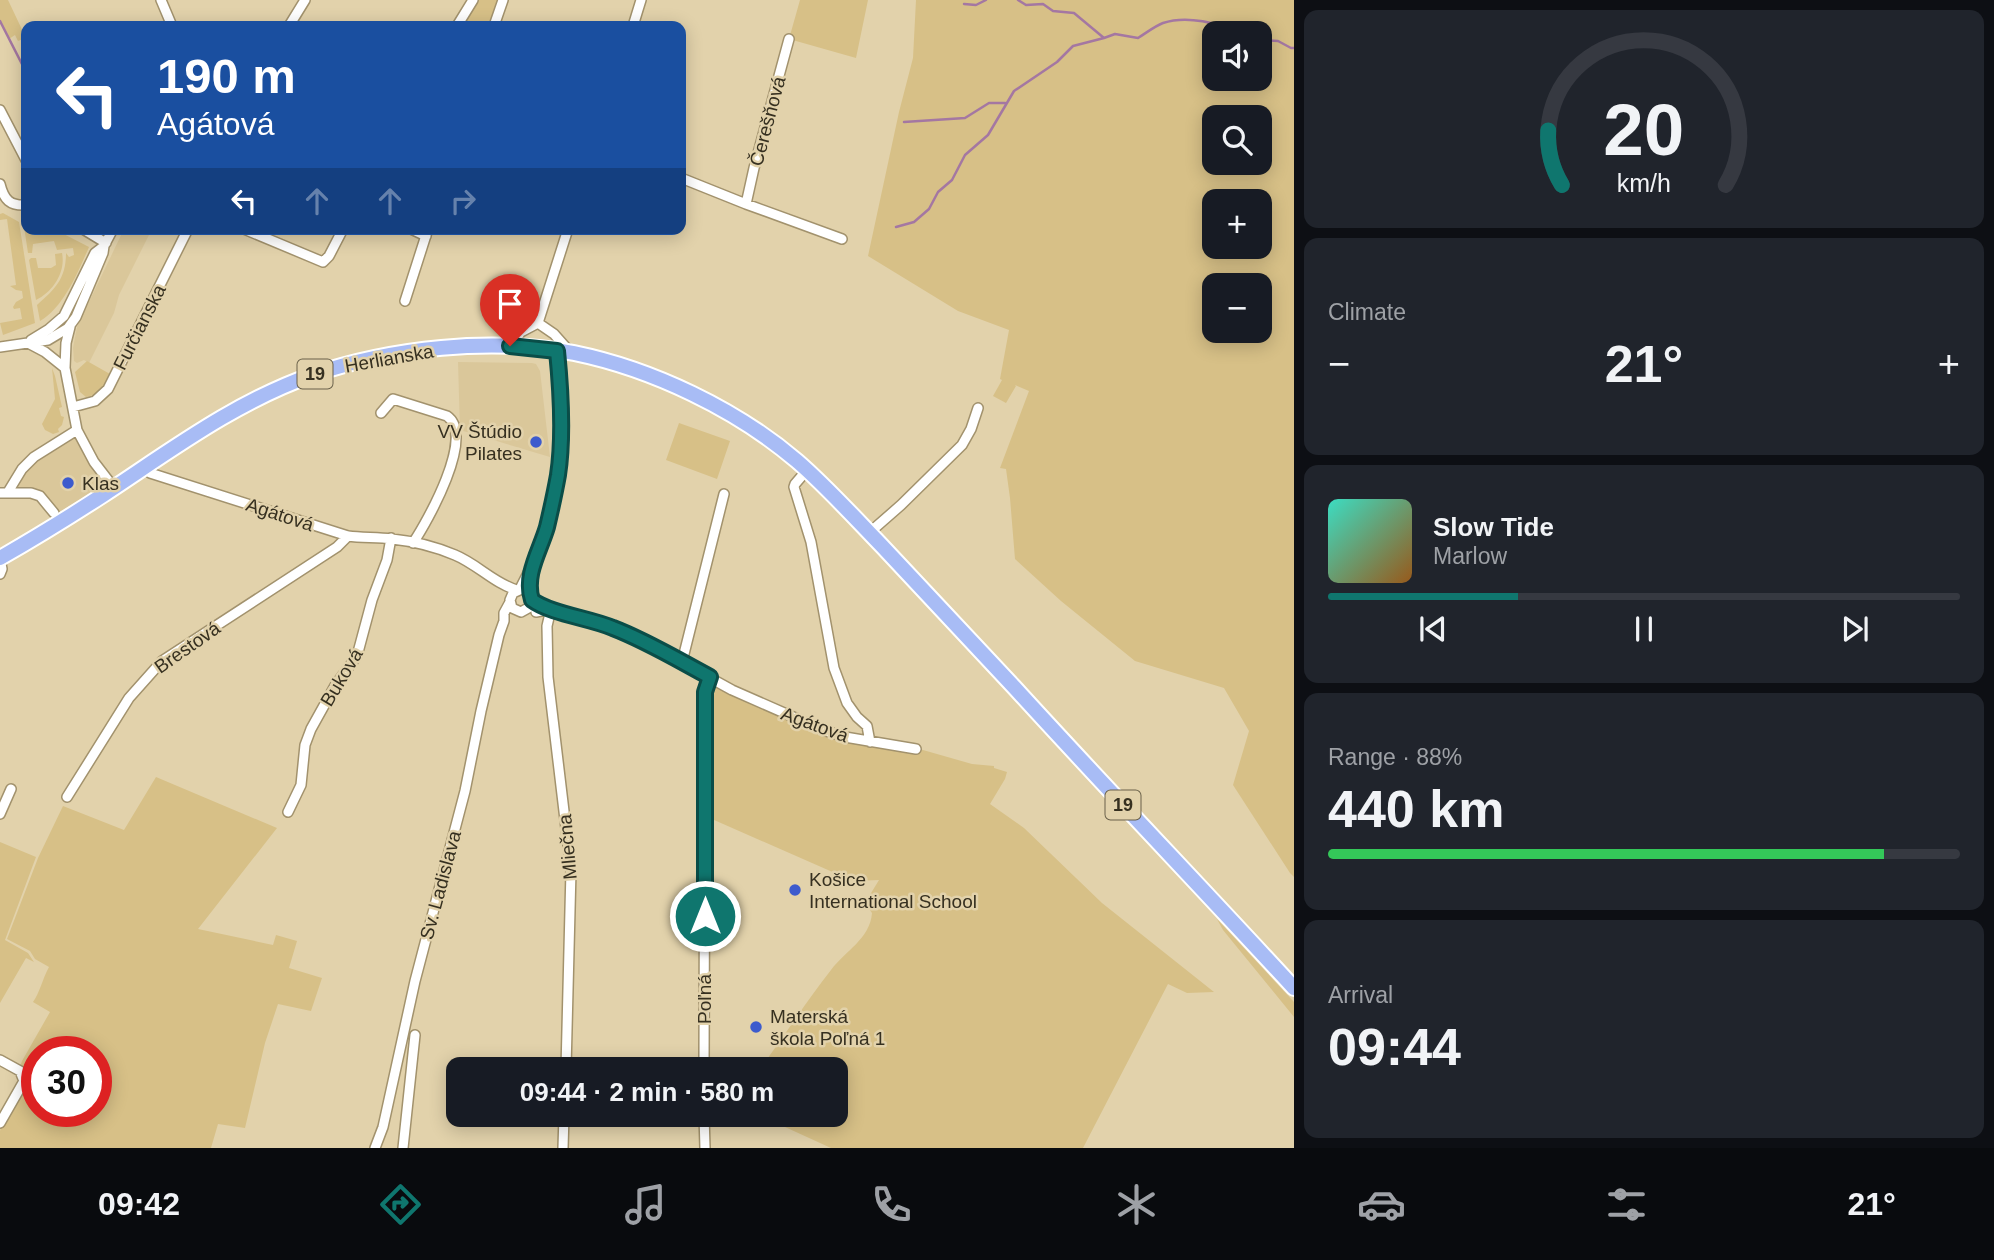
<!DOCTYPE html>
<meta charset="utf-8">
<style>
:root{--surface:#171b24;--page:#20242c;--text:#f1f3f6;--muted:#9ea1a6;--line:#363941;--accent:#0f766e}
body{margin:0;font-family:Arial,sans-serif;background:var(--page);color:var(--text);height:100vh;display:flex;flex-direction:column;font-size:26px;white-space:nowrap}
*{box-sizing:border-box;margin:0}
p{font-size:23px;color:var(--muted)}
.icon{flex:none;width:38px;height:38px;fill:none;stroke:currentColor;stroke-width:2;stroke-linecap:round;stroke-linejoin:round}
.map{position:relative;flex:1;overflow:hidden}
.panel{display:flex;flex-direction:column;gap:10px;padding:10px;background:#0d0f14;width:700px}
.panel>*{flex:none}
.banner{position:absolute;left:21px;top:21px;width:665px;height:214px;border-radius:14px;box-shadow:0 4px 18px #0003;background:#1a4fa0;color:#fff;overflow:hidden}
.tools{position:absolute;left:1202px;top:21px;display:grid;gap:14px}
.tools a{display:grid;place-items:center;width:70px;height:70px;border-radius:14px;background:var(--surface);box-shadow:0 4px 18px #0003;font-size:35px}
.speed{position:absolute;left:21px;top:1036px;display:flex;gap:14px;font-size:35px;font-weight:700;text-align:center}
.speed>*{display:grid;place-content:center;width:91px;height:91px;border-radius:50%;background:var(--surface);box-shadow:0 4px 18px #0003;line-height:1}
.speed .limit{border:10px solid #d22;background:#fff;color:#111}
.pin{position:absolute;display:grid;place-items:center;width:60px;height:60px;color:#fff;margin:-72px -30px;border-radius:50% 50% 50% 0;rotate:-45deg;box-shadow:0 0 7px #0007}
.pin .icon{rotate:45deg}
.me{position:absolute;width:77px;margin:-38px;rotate:0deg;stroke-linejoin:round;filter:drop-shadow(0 0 5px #0008)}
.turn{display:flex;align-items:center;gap:24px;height:147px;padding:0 21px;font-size:32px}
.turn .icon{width:91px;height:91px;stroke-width:2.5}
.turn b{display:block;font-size:49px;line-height:60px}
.lanes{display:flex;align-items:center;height:66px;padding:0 21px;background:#0003;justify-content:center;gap:35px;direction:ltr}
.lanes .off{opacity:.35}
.big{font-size:52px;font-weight:700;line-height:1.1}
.panel .card{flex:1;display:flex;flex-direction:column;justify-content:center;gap:10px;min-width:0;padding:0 24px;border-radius:14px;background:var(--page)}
.panel .dial{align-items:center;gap:0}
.dial svg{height:182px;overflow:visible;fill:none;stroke:var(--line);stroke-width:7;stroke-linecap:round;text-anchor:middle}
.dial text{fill:var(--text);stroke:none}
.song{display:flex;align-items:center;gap:21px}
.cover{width:84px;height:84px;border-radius:10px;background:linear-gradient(135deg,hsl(170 70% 55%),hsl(30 70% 35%))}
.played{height:7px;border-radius:4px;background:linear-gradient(90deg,var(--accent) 30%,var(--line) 30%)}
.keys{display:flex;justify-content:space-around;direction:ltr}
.heat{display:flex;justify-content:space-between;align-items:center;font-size:38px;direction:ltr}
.charge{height:10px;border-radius:5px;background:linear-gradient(90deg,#34c759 88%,var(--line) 0)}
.trip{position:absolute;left:446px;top:1057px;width:402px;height:70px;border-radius:14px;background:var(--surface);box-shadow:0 4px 18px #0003;font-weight:700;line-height:70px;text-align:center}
.menu{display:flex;height:112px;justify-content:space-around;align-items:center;background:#090b0e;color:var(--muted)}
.menu .icon{width:49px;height:49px}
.menu .active{color:var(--accent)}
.menu b{font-size:32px;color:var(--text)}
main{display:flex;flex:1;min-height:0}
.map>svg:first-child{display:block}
.built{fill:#dac79a}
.green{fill:#d7c087;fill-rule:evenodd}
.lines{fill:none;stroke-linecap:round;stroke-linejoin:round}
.stream{stroke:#a477a2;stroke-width:2.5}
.minor-casing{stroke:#a2926d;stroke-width:12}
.primary-casing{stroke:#fff;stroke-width:18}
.minor{stroke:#fff;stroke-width:9}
.primary{stroke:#a8bcf5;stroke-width:14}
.route-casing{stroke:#0a4d48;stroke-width:18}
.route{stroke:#0f766e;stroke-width:12}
.poi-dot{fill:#3d5bcd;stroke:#e2d2ab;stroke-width:2.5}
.labels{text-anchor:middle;stroke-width:5;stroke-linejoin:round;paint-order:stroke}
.shield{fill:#e2d2ab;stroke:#6a614a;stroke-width:2}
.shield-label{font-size:18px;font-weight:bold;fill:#363020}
.street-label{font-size:19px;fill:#363020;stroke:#e2d2ab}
.poi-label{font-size:19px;fill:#363020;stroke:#e2d2ab;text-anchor:start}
</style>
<main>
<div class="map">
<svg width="1294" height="1148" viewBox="0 0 1294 1148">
<rect width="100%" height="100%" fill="#e2d2ab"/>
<path class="built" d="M124,229H152L119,295L114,313L89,363L84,360L77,363L74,361L73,348L77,327Z
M458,362L532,363L536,364L540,371L550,457L460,430Z
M77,430L114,488L61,522L43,498L8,492L22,469Z"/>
<path class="green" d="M0,0H8L26,38L18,41L15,35L9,39L0,22Z
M479,0H497L489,26H463Z
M800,0H868L856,58L789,39Z
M916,0H1294V877L1290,873L1233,785L1249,731L1224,688L1135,661L1061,601L1015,559L1010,498L1006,469L1000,468L1029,391L1015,385L1016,386L1006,403L993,396L1002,380L1000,379L1009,330L958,311L868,256L899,112L913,58ZM1260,33V79H1214V33ZM1260,117V163H1214V117ZM1260,201V247H1214V201ZM1260,285V331H1214V285Z
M3,213L19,222L35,323L3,335L0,323L22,319L20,308L14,309L13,307L16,302L23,298L22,291L16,290L10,286L16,285L7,219L0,220V214Z
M26,216V229H54L89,247C78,272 64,307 40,321L37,305C55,289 66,279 66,253L69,257L74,255L73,248L57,250L54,241L33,244L32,253H28L23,220V217Z
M62,253C66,272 53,292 36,300L29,260L31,258H36L38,268H51L56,265L55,254Z
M87,361L110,374C103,387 102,394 86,397L80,392L75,372Z
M52,368L55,376L62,407L59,408L61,416L64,417L62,425L58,429L59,432L53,434L45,430L42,424L55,399Z
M679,423L730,441L717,479L666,460Z
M710,677L796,719L870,742L923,750L972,764L994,766V768L1007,772L1005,779L990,804L1024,828L1102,903L1214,992L1187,993L1168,984L1083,1148H831L759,1115H836V1069H760C784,1036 806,1002 831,970C845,951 870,939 872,913L865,903L879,880L853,881L705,816Z
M156,777L277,828L198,929L273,945L276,935L297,941L289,968L322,978L311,1011L278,1004L265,1043L245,1128L218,1124L211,1148H0C0,1143 0,1136 0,1131C5,1112 41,1085 20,1067L22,1061L50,1012L33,1002C40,992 42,980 49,967L35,959L30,951L7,939L38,858L63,806L124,830ZM37,1052H96V1111H37Z
M0,842L36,857L5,940L28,953L34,962L26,958L0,1003Z
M1217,919L1294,1002V1017L1223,930Z"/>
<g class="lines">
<path class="stream" d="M1018,0L1026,5L1043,4L1053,11L1074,13L1104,38L1115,34L1138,38C1146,33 1155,26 1163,23C1187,15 1219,23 1240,33
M964,4L976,5L986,0
M0,21L26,72
M1260,40L1278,41L1291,48H1294
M904,122L965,118L989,103H1005
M896,227L914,222L929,209L938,192L952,180L965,155L988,135L1014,91L1057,62L1073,46L1104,38"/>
<g class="minor-casing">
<path id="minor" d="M161,0L172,26
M289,26L305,0
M457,26L473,0
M494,26L503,0
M633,26L641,0
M0,110L26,160
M681,178L746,204L842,239
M0,184C4,200 10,206 26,205
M746,204L754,168L789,39
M83,229L106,243
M244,229L323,262L329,256L343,229
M411,229L426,236
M405,301L428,229
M538,323L554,334L570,352
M70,327L66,343L65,368L77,430L94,462L114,488
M31,340L49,329L64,316L95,253L104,246
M28,343L45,352L65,368
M510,346L521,332L538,323L568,229
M0,347L48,340L68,328L76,317L103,253L104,246L113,229
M73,407L95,401L108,389L188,229
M381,413L393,399L447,416C476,436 427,522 413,543
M807,470L795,484L794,487L811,542L834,668L847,703L857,717L867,726L870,742
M150,473L348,536C362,538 377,537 392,539C412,541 436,547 455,555C477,564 495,584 517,590
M8,492L22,469L34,457L77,430
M0,493H31L40,496L54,513
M869,533L901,505L962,445L971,429L978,408
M0,559L2,569L0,574
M520,589C560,516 565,433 557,351
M532,600L530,607L521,612L512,608L510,600L513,593L522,589C530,592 528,595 532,600C536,605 545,608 551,609L547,626L548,677L571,870L566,1069
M536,612L551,609L613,627L641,640L732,690L823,730L845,737L916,749
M682,662L724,494
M67,797L129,698L162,661L337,547L348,536
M288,812L301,785L305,745L311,729L336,684L357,656L372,600L387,560L391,538
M0,814L11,789
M0,1060L20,1071L24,1081L0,1123
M704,1069L705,692L710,677
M704,1115L705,1148
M375,1148L383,1127L415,981L465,791L481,711L499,635L504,621V613L510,602
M403,1148L415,1035
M563,1148L564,1115"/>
</g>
<g class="primary-casing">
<path id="primary" d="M0,558C35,538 69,517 103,495C170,451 235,402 312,375C391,348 491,337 574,353C652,369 736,409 797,461C827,487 854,517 882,546C926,593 970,640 1014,687C1106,788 1201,887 1294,988"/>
</g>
<use href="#minor" class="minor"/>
<use href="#primary" class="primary"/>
</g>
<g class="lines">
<g class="route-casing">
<path id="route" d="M510,346L557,351C561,391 564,435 558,475C555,492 551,510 547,527C540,551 524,575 532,600C551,614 590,618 613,628C647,641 678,660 710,677L705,692V916"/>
</g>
<use href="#route" class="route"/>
</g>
<g class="poi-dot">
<circle cx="536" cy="442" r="7"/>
<circle cx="68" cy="483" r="7"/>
<circle cx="795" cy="890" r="7"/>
<circle cx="756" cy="1027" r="7"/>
</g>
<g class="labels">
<g class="shield">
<rect x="297.5" y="359.5" width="35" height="29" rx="5"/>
<rect x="1105.5" y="790.5" width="35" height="29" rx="5"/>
</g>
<g class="shield-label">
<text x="315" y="380">19</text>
<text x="1123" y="811">19</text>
</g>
<g class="street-label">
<text transform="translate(767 121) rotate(-75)" y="7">Čerešňová</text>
<text transform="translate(139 327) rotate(-63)" y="7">Furčianska</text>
<text transform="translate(389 358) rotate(-10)" y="7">Herlianska</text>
<text transform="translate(280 514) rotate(18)" y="7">Agátová</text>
<text transform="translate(187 647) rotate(-35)" y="7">Brestová</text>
<text transform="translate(341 677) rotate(-59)" y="7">Buková</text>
<text transform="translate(815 724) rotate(20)" y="7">Agátová</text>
<text transform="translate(567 847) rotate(-95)" y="7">Mliečna</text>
<text transform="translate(440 885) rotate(-75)" y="7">Sv. Ladislava</text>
<text transform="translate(704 999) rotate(-90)" y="7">Poľná</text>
</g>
<g class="poi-label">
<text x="522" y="438" text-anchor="end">VV Štúdio<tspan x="522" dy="22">Pilates</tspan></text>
<text x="82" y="490">Klas</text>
<text x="809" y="886">Košice<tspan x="809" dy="22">International School</tspan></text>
<text x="770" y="1023">Materská<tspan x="770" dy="22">škola Poľná 1</tspan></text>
</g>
</g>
</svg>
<div class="tools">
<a><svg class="icon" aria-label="sound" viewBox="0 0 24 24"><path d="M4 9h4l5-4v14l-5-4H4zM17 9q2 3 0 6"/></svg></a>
<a><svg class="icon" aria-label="search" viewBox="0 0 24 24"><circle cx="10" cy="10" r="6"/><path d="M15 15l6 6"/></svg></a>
<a>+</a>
<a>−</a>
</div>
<div class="speed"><div class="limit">30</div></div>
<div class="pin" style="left:510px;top:346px;background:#d93025"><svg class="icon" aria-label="arrive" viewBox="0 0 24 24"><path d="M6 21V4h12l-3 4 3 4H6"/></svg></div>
<svg class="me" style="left:705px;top:916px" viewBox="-20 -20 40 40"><circle r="17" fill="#0f766e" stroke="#fff" stroke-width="3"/><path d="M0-11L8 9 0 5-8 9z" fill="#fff"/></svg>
<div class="trip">09:44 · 2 min · 580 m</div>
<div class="banner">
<div class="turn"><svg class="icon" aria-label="left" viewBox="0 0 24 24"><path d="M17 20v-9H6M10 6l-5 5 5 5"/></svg><div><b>190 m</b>Agátová</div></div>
<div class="lanes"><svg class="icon" aria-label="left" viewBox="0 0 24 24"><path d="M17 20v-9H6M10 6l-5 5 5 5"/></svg><svg class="icon off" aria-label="ahead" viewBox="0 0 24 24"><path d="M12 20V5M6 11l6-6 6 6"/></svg><svg class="icon off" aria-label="ahead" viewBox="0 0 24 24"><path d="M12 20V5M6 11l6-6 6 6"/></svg><svg class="icon off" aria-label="right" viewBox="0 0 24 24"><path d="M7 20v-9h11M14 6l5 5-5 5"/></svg></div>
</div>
</div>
<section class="panel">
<div class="card dial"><svg viewBox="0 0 100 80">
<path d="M14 69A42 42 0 1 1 86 69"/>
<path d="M14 69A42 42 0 0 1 8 45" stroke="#0f766e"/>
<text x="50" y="56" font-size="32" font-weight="700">20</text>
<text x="50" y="72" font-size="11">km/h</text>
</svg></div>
<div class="card"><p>Climate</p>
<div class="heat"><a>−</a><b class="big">21°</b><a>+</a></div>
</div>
<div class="card">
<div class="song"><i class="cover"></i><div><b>Slow Tide</b><p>Marlow</p></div></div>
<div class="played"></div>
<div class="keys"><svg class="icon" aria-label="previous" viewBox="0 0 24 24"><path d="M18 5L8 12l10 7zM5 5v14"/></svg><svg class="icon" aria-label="pause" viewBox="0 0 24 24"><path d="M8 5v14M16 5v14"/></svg><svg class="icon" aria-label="next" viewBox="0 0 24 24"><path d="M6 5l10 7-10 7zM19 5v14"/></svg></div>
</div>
<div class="card"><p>Range · 88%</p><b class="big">440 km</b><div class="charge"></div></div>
<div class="card"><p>Arrival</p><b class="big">09:44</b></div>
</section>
</main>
<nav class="menu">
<b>09:42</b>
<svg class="icon active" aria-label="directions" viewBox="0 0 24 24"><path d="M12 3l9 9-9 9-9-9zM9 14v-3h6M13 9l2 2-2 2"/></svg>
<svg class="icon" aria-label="music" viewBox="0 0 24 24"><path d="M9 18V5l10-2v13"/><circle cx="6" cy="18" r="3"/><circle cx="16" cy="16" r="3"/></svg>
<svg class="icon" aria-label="phone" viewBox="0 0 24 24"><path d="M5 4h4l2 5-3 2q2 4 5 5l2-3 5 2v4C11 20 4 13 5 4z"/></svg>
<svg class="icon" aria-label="climate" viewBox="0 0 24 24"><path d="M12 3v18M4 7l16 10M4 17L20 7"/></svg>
<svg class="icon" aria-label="car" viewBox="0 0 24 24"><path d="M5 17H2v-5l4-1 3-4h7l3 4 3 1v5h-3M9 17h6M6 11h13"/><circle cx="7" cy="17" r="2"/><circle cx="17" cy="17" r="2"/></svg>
<svg class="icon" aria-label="filters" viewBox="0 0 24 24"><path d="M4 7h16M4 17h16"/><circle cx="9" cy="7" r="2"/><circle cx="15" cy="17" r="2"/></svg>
<b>21°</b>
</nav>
